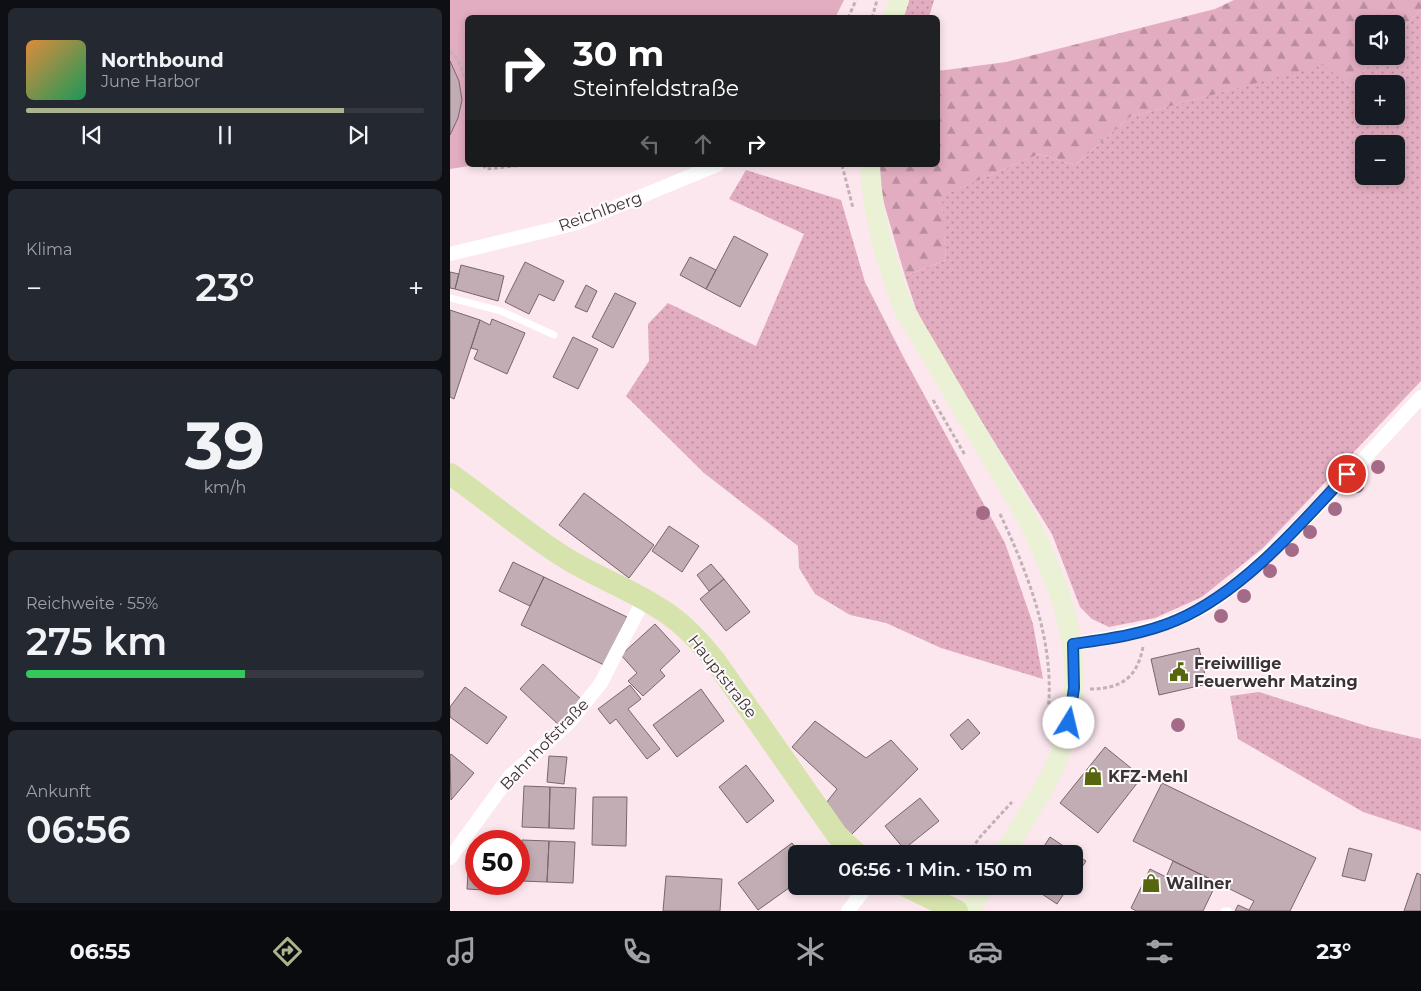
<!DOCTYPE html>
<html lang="de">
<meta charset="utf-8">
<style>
:root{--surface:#171b24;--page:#242831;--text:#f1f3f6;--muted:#9ea1a6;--line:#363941;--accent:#abb48e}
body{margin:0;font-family:Montserrat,sans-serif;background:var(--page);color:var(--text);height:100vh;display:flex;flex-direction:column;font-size:19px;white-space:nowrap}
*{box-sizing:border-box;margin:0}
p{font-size:16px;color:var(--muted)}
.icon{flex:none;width:28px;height:28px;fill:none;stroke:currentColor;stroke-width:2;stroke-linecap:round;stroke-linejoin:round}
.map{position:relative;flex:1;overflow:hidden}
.panel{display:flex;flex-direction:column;gap:8px;padding:8px;background:#0d0f14;width:450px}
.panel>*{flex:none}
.top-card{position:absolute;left:15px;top:15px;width:475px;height:152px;border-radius:8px;box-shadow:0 2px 8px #0003;background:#202124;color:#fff;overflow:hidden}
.controls{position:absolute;left:905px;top:15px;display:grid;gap:10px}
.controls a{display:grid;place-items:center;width:50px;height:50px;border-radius:8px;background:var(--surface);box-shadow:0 2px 8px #0003;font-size:25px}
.speed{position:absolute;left:15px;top:830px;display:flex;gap:10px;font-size:25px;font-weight:700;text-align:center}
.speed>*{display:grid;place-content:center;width:65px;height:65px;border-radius:50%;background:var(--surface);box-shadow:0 2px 8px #0003;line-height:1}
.speed .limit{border:8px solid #d22;background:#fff;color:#111}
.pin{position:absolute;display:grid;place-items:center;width:42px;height:42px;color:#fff;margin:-21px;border:2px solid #fff;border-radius:50%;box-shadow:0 1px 5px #0007}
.me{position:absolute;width:55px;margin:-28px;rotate:9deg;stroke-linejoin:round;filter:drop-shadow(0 0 4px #0008)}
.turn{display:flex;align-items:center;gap:18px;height:105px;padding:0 25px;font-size:22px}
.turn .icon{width:65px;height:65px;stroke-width:2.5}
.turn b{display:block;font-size:35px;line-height:42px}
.lanes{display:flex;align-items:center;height:48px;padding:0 25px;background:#0003;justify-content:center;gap:25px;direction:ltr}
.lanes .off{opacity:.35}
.big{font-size:38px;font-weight:600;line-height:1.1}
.panel .card{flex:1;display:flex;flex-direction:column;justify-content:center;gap:8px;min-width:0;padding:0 18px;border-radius:8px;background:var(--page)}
.panel .dial{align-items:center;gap:0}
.dial b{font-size:65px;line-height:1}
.song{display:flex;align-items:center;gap:15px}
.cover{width:60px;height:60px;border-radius:8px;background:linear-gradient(135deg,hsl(30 70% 55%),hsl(150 70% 35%))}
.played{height:5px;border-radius:2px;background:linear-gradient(90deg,var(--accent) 80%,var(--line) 80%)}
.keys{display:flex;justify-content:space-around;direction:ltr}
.heat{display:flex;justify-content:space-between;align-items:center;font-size:28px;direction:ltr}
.charge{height:8px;border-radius:4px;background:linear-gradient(90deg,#34c759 55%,var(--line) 0)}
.trip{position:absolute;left:338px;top:845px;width:295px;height:50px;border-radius:8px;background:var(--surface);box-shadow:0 2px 8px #0003;font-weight:600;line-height:50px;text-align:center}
.tabs{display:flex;height:80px;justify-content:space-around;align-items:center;background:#090b0e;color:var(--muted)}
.tabs .icon{width:35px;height:35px}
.tabs .active{color:var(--accent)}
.tabs b{font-size:22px;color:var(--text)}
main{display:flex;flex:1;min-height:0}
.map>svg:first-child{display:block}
.grass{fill:url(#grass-dots);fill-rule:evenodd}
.forest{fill:url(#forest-firs)}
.pitch{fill:#e2adc0}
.building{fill:#c1adb3;stroke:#78666c}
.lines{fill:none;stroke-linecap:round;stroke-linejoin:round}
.path{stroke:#c2b1b6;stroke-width:3;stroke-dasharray:4 2.5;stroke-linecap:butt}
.service{stroke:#fff;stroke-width:7}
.minor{stroke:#fff;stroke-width:14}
.secondary{stroke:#eaf1d5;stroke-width:20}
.primary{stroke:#d6e3ac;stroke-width:22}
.tree{fill:#a36b87}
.route-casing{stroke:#114b97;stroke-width:12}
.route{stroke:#1a73e8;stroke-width:9}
.labels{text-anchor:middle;stroke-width:4;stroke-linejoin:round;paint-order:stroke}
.street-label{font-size:16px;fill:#3a3235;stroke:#fefafb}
.poi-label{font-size:16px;font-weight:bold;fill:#3a3235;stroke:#fefafb;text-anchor:start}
</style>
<main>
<section class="panel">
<div class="card">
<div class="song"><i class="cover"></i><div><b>Northbound</b><p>June Harbor</p></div></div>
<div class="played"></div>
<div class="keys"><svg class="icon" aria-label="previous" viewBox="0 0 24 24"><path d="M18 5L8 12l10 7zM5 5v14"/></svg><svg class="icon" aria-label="pause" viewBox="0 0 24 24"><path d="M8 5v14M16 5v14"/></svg><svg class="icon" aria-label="next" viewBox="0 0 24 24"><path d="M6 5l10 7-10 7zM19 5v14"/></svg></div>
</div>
<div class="card"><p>Klima</p>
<div class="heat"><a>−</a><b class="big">23°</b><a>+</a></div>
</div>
<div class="card dial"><b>39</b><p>km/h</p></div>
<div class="card"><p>Reichweite · 55%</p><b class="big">275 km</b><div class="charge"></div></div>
<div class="card"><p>Ankunft</p><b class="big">06:56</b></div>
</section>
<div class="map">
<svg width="971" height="911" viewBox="0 0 971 911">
<defs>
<pattern id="grass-dots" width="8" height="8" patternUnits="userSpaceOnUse" patternTransform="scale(1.25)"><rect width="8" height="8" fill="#e2adc0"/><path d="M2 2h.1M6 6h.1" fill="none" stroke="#b88d9d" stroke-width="1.8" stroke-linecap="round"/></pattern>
<pattern id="forest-firs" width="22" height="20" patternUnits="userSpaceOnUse" patternTransform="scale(1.25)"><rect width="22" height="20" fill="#e2adc0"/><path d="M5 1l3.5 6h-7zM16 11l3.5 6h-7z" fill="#b88d9d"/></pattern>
</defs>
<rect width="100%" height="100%" fill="#fce7ee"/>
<path class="grass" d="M459,0H484L479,17L452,18Z
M971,9V381L813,548L752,597L705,618L659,627L642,619L630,607L602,534L488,352L466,309L455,276L496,260L491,196L589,154L625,165L680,117L874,64L900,86L928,56H946V36ZM914,84H946V116H914ZM914,144H946V176H914Z
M296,170L391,200L415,282L454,358L555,543L583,624L593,679L491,648L436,623L400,615L365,594L349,568L348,546L254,473L176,396L199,361L198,324L218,303L306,346L354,234L279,199Z
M809,692L920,727L971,739V831L913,812L788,739L780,696Z"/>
<path class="forest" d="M784,0H971V9L946,36V24H914V56H928L900,86L873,65L680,117L625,165L589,154L492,196L496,260L455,276L431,193L429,165H488V71L556,62L765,9Z"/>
<path class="pitch" d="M0,0H394L385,18H18V165H26L0,169Z"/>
<path class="building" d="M0,61L9,81L12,100L8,118L0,135Z
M284,236L318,254L290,307L256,289Z
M240,257L266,270L256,289L230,275Z
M75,262L114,281L104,301L89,294L79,314L55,302Z
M11,265L54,276L48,301L5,289Z
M0,272L9,274L5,289L0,288Z
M136,285L147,291L137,312L125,307Z
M165,293L186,303L163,348L142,337Z
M0,310L30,320L4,399L0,397Z
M42,319L75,333L57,374L24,359L28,350L21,348L30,320L40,325Z
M123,337L148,349L128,389L103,377Z
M134,493L204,545L179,578L109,525Z
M219,526L249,546L232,572L202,551Z
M63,562L94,577L80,606L49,591Z
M261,564L274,579L259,591L247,575Z
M94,577L177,617L154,665L71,625Z
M274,579L300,612L276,631L250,599Z
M205,624L230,651L210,670L215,676L193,696L178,681L187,673L171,655Z
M749,648L757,684L709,695L701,659Z
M93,664L132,700L109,725L70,689Z
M180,685L191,699L178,709L210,749L197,759L166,719L160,724L148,709Z
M15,687L57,717L37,744L0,717V707Z
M251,689L274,721L227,757L203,725Z
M518,719L530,733L512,750L500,735Z
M365,721L416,758L441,740L468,769L401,835L373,807L387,789L342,747Z
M655,747L692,777L648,833L610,803Z
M1,754L24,773L1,800L0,755Z
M99,756L117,757L114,784L97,782Z
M296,765L324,801L297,823L269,787Z
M712,783L866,858L840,911H800L799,910L804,901L683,841Z
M74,786L100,787L99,828L72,827Z
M100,787L126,788L124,829L99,828Z
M143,797H177L176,846L142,845Z
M470,798L489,821L454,849L435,826Z
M600,837L636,861L624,879V854H589Z
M72,840L99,841L97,882L71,881Z
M99,841L125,842L123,883L97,882Z
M342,843L351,854H346V883L308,910L288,883Z
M899,848L922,854L915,881L892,876Z
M19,856L26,857V884H51L50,891L17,889Z
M723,861L767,882L753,911H686L681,908L700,869L716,877Z
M967,873L971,875V911H954Z
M216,876L272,879L270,911H213Z
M580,886H619L607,904Z
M788,905L799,910L800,911H785Z"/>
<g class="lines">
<path class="path" d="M398,18L406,0
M422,18L427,0
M0,51L8,60L18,86
M18,121L16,141L18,144
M33,165L36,169L74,165
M392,165L403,208
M483,400L515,455
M550,514C581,580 609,653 596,726
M640,689C671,689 687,678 693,647
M518,854L530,837L562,802"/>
<path class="service" d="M0,298L51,311L104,335
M774,911H778"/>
<path class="minor" d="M0,254L124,224L267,165
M623,644C667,637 710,630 750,609C772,598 791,579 810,562C867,511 919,453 971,397
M0,858L60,776L119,723L151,683L194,599
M398,911L417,886"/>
<path class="secondary" d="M443,18L449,0
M420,165C422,216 436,264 455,311L577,518C616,597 643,671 608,758C595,792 572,823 553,854
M520,911L534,886"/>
<path class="primary" d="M0,474C39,501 74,532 114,557C147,578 186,591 218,614C237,627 252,644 266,662L387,835L407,854
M456,886L507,911"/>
</g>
<g class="tree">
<circle cx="928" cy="467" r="7"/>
<circle cx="907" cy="486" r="7"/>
<circle cx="885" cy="509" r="7"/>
<circle cx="533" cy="513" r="7"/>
<circle cx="860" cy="532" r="7"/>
<circle cx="842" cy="550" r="7"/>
<circle cx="820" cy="571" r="7"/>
<circle cx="794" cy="596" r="7"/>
<circle cx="771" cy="616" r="7"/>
<circle cx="728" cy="725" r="7"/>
</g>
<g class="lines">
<g class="route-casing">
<path id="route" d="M619,723L624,688L623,644C658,639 695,634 727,620C792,592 849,526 897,474"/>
</g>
<use href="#route" class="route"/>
</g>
<defs>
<g id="civic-bare" transform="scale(1.5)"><path d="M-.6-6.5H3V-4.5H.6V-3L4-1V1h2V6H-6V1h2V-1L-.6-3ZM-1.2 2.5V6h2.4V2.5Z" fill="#56660f" stroke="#fefafb" stroke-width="2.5" paint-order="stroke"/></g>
<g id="shop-bare" transform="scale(1.5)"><path d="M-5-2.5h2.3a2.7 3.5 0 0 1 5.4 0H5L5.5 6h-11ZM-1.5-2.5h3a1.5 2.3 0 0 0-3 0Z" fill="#56660f" stroke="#fefafb" stroke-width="2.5" paint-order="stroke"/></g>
</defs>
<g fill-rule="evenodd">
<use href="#civic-bare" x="729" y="672"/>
<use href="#shop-bare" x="643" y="776"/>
<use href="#shop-bare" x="701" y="883"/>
</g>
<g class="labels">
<g class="street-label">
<text transform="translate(150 211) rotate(-20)" y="6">Reichlberg</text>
<text transform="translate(273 676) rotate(52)" y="6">Hauptstraße</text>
<text transform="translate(94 744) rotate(-46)" y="6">Bahnhofstraße</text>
</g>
<g class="poi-label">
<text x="744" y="669">Freiwillige<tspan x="744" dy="18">Feuerwehr Matzing</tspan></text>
<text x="658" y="782">KFZ-Mehl</text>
<text x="716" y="889">Wallner</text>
</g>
</g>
</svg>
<div class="controls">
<a><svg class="icon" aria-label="sound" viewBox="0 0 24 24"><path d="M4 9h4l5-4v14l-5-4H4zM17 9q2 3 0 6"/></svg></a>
<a>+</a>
<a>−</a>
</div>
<div class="speed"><div class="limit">50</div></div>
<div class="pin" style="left:897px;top:474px;background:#d93025"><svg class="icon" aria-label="arrive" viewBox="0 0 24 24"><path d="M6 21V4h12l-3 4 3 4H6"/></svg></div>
<svg class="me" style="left:619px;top:723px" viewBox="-20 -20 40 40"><circle r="19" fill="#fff"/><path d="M0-13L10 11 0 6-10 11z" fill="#1a73e8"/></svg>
<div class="trip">06:56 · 1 Min. · 150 m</div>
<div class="top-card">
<div class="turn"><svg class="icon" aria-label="right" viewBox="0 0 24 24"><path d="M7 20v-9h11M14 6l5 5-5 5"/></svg><div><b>30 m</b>Steinfeldstraße</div></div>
<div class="lanes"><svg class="icon off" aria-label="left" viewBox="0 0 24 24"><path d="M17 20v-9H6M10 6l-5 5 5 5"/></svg><svg class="icon off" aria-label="ahead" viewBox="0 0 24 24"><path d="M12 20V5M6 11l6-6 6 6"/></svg><svg class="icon" aria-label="right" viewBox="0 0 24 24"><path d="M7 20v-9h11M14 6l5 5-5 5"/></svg></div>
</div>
</div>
</main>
<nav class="tabs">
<b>06:55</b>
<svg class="icon active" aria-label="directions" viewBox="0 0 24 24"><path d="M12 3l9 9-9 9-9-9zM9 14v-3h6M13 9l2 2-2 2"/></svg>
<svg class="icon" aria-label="music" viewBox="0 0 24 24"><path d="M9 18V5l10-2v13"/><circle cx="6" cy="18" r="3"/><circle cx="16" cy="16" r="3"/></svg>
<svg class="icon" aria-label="phone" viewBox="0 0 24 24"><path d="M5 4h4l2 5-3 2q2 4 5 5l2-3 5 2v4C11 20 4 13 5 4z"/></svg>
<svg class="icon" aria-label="climate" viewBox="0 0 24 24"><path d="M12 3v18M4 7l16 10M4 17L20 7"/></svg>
<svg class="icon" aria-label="car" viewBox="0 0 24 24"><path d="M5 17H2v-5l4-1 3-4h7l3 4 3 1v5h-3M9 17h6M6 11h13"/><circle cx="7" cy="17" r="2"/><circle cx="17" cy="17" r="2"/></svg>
<svg class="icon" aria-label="filters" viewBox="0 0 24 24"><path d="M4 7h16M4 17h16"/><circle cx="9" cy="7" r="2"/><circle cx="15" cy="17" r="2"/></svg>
<b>23°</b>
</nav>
